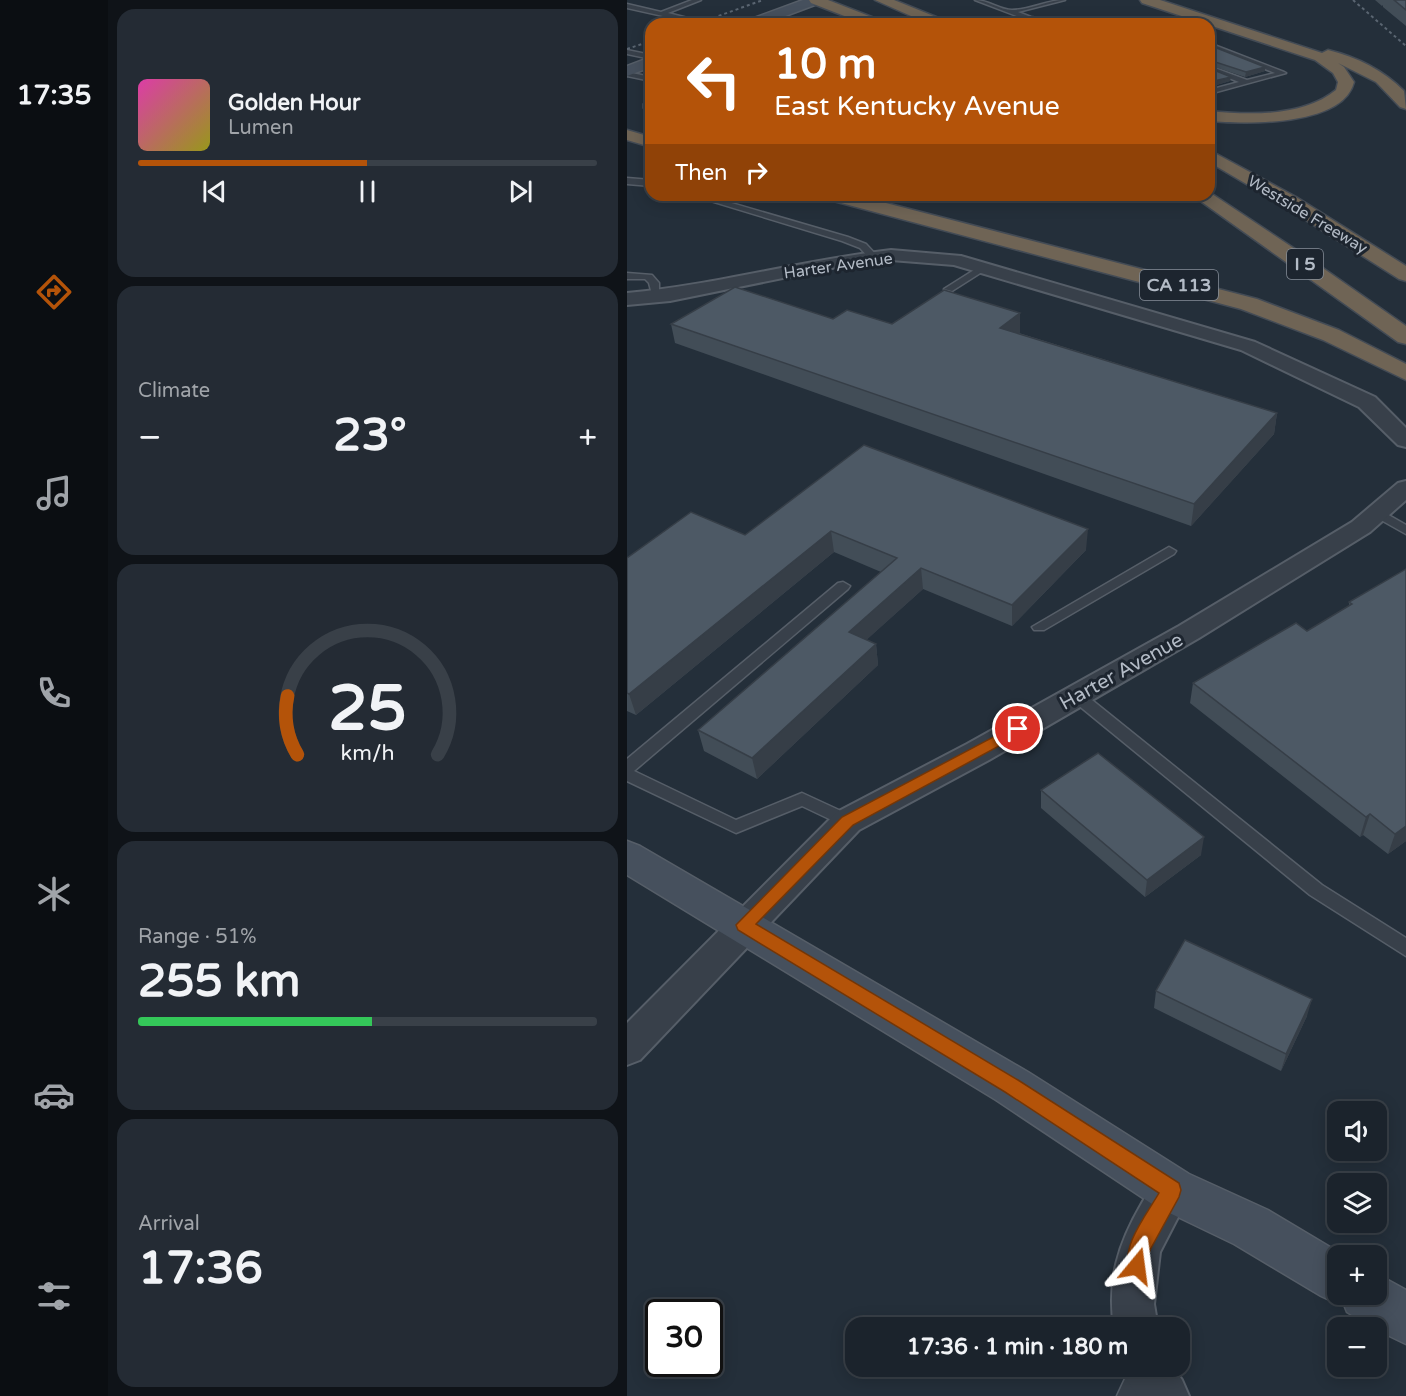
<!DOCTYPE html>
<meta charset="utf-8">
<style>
:root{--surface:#1b232c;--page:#242b34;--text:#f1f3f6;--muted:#a0a4a9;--line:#394048;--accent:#b45309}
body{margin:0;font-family:"Varela Round",sans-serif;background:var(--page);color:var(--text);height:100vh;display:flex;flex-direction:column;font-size:22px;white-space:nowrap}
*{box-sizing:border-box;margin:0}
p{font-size:20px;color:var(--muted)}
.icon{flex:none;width:33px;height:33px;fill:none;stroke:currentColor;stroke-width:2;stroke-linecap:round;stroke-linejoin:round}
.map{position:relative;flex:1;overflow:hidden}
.sheet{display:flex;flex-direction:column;gap:9px;padding:9px;background:#0f1318;width:519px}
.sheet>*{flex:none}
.top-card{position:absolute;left:18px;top:18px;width:570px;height:183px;border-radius:18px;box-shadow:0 3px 15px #0003,0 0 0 2px var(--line);background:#b45309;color:#fff;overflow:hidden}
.tools{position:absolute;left:700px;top:1101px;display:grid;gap:12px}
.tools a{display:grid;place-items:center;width:60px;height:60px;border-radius:12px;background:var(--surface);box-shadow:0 3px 15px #0003,0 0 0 2px var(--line);font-size:30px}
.speed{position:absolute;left:18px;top:1299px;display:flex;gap:12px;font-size:30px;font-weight:700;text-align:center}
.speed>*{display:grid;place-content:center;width:78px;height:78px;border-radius:50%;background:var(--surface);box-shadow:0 3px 15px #0003,0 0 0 2px var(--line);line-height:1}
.speed .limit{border:3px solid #111;border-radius:9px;background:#fff;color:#111}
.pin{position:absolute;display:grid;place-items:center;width:51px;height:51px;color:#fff;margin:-26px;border:3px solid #fff;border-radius:50%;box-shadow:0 2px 6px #0007}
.me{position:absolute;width:66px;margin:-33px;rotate:16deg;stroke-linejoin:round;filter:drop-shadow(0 0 4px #0008)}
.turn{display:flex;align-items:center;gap:21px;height:126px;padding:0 30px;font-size:27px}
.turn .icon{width:78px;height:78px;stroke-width:2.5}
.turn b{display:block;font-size:42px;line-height:51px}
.then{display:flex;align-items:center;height:57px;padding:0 30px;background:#0003;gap:12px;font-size:22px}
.big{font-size:45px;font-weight:700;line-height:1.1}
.sheet .tile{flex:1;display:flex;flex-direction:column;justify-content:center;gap:9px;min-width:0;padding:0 21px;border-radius:18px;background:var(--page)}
.sheet .dial{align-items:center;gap:0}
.dial svg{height:156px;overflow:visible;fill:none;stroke:var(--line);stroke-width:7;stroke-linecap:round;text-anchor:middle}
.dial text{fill:var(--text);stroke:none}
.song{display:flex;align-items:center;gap:18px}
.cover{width:72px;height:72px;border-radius:9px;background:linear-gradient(135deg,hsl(320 70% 55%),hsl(60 70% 35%))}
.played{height:6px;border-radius:3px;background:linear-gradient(90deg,var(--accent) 50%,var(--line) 50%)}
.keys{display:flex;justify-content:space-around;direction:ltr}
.heat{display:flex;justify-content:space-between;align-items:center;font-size:33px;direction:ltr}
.charge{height:9px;border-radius:4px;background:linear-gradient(90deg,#34c759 51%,var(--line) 0)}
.trip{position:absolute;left:218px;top:1317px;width:345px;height:60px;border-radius:18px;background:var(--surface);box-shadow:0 3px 15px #0003,0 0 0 2px var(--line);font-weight:700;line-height:60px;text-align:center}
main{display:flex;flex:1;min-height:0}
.menu{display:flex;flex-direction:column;width:108px;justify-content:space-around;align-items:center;background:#0b0e12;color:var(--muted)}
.menu .icon{width:42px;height:42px}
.menu .active{color:var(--accent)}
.menu b{font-size:27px;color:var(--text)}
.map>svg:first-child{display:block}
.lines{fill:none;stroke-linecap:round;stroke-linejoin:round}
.lane-casing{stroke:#565e68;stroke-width:3}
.street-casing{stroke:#565e68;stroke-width:4}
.secondary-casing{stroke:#565e68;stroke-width:3}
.highway-casing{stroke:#434b55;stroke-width:3}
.lane{fill:#38404a;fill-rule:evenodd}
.street{fill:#38404a;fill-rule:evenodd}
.secondary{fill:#46505d;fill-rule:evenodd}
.highway{fill:#6f6455;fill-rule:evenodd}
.rail{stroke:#5a6571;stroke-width:2;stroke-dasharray:3 3;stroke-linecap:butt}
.wall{fill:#424d57}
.shaded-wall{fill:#363e47}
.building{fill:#4d5965;stroke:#363e47;stroke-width:1.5}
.route{fill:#b45309;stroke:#753606;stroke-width:1.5}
.labels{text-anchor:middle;stroke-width:6;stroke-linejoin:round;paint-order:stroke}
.far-street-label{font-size:16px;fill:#b3bbc6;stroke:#1d252f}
.shield{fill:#1d252f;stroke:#868e99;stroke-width:1.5}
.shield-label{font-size:18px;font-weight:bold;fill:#b3bbc6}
.street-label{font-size:20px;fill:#b3bbc6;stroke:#1d252f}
</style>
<main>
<nav class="menu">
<b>17:35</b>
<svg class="icon active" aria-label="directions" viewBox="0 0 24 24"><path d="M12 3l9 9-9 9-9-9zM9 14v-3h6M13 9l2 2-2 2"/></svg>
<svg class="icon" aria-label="music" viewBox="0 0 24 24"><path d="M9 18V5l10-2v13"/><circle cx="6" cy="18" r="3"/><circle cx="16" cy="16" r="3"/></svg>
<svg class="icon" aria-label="phone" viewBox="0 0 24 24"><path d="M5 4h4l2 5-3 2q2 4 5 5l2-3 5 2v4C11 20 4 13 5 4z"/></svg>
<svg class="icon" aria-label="climate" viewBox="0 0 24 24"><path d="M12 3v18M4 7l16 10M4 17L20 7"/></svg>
<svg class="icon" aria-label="car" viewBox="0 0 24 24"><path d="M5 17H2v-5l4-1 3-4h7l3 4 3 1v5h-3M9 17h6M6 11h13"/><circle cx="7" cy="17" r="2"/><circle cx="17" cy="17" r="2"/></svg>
<svg class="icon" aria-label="filters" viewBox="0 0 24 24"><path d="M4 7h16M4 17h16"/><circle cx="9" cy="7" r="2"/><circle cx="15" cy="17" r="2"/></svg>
</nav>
<section class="sheet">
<div class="tile">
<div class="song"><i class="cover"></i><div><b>Golden Hour</b><p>Lumen</p></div></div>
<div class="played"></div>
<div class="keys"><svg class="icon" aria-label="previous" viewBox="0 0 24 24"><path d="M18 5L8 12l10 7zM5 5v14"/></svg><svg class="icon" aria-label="pause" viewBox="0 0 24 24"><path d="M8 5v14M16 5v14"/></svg><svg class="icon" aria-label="next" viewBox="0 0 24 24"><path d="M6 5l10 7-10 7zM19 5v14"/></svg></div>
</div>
<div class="tile"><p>Climate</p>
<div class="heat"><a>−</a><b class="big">23°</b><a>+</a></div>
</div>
<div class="tile dial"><svg viewBox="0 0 100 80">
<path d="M14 69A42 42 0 1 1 86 69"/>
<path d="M14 69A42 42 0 0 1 9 39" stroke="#b45309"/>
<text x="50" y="56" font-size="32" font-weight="700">25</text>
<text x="50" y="72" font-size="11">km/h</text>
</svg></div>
<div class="tile"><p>Range · 51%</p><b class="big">255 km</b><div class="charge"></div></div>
<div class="tile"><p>Arrival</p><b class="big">17:36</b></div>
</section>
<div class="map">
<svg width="779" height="1396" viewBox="0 0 779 1396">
<rect width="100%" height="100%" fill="#242f3a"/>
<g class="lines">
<g class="lane-casing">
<path id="lane" d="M65,0H74L41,13L84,24H72L0,8V4L34,12Z
M348,0C361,0 373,10 385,10C403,10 420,0 438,0L391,12L404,17L451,24L403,21Z
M582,43L657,72L659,73L582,94V90L612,82L582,70V66L620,80L648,73L582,47Z
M0,50L24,55V59L0,54Z
M0,72L24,77V81L0,76Z
M24,102V109L17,108V104Z
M0,178L24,180V186L0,184Z
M64,195H77L221,237L239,244L251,257L243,259L233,248L215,241Z
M355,265L360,268L358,270L325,291L317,289Z
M0,273L25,275L32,283V298H26L22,283L18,279H0Z
M751,509L779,525V534L747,516L745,513L747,510Z
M542,547L549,551L547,554L417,630H407L405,627Z
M216,582L223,586L221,589L7,771L109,820L175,793L227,817L229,821L227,825L221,827L215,825L175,806L109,833L0,781V759L211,583Z
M450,691L455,692L695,885L779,938V956L683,895L445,700L443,696Z
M504,1366H524L526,1372L515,1396H490Z"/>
</g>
<g class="street-casing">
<path id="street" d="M264,250L334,256L628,342L748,397L779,428V447L771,445L732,407L614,350L327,265L264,260L215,266L43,301L0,305V293C89,285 175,260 264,250Z
M779,481V500L743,532L572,638L362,760L232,830L13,1060L0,1065V1023L210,812L340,744L552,626L725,522L771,483Z
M545,1170L559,1176L565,1190L533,1252L527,1304L531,1328H487C480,1280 491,1244 515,1203C525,1186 527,1178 545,1170Z
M495,1366H545L555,1380L562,1396H511L501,1382Z"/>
</g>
<g class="secondary-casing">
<path id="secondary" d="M176,0H195L193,3L137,24H117L119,21Z
M24,57V67L0,76V66Z
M0,841L13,846L401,1072L562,1174L641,1210L718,1256H711V1294H750V1274L779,1290V1344L750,1330V1328H746L720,1312L716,1302L711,1304L694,1296L607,1244L528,1206L369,1100L0,875Z"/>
</g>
<g class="highway-casing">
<path id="highway" d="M182,0H201L255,21L257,24H238L184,3Z
M248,0H267L319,21L321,24H302Z
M513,0H533L695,53L701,50C730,57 756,70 777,91L779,109L773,107L749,82L711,63L717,67L727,82C716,127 618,124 582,121V111C623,115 676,117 709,90L711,82L706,73L688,60L515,3Z
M0,130L24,137V147L0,140Z
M582,150L669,197L779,266V281L772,279L655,205L582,162Z
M582,192L680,257L779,326V344L771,342L565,195H582Z
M197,195H228L630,299L712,330L779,364V380L696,340L614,309L199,199Z"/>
</g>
<use href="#lane" class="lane"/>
<use href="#street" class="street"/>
<use href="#secondary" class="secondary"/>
<use href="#highway" class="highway"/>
<path class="rail" d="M726,0L779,46
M69,24L136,0
M0,49L24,41"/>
</g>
<path class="wall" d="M748,0H779V26L756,7V5L755,6Z
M582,45L638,67V71L618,77L582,65Z
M582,68L603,81L586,86L582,84Z
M393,313V332L392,333L650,413L647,434L564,526L48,343L44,324L206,319L265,324Z
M237,445L459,550L385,626L296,589L239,640L249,644L251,665L130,779L77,751L71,730L254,572L207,552L9,715L0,711V558L118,535Z
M779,569V841L761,854L736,835L733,837L563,703L566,683L680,631L722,606V602Z
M414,790L574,855L518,897L414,808Z
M529,991L680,1016L654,1071L527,1008Z"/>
<path class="shaded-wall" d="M638,67V71L618,77L619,72Z
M604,77L603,81L586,86L587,81Z
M393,313V332L373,347V328Z
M650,413L647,434L564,526L567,504Z
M461,529L459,550L385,626V605Z
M204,531L207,552L9,715L2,694Z
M294,568L296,589L225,653L222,632Z
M249,644L251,665L130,779L125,758Z
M743,814L736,835L733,837L739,817Z
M779,826V841L761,854L768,834Z
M577,837L574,855L518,897L520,880Z
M685,999L680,1016L654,1071L659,1054Z"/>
<path class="building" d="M767,0H779V10Z
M582,45L638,67L619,72L582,60Z
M582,68L604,77L587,81L582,80Z
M108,287L206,319L220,310L265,324L317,290L393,313L373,328L650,413L567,504L44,324Z
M237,445L461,529L385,605L294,568L222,632L249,644L125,758L71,730L270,558L204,531L2,694L0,693V558L64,512L118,535Z
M779,569V826L768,834L743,814L739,817L566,683L669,623L680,631L725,604L722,602Z
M471,753L577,837L520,880L414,790Z
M558,940L685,999L659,1054L529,991Z"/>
<path class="route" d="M391,724L398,729L396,733L226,825L129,924L391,1080L552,1183L554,1190L552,1197L523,1250L517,1273L510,1276L503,1273C492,1248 520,1214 532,1193L378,1092L111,930L109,925L215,817Z"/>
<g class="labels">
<g class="far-street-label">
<text transform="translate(681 214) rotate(31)" y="6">Westside Freeway</text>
<text transform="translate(211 265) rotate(-8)" y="6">Harter Avenue</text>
</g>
<g class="shield">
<rect x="660" y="249" width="36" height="30" rx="4.5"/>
<rect x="513" y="270" width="78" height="30" rx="4.5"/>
</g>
<g class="shield-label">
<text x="678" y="270">I 5</text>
<text x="552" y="291">CA 113</text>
</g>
<g class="street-label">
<text transform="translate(494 671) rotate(-29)" y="7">Harter Avenue</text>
</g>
</g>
</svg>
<div class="tools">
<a><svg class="icon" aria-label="sound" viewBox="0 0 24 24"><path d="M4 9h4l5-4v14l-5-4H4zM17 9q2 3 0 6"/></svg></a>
<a><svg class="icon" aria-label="layers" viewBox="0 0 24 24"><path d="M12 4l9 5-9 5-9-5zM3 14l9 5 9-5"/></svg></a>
<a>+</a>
<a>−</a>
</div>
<div class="speed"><div class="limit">30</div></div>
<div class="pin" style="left:391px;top:729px;background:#d93025"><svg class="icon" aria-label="arrive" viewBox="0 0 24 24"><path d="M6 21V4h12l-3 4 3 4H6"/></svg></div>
<svg class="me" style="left:510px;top:1266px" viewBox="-20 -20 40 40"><path d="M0-17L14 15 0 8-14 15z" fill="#b45309" stroke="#fff" stroke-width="4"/></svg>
<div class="trip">17:36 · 1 min · 180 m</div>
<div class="top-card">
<div class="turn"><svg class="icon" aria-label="left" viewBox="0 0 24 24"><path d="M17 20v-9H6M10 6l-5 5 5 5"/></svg><div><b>10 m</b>East Kentucky Avenue</div></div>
<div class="then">Then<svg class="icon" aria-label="right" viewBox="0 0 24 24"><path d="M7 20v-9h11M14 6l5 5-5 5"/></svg></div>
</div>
</div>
</main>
